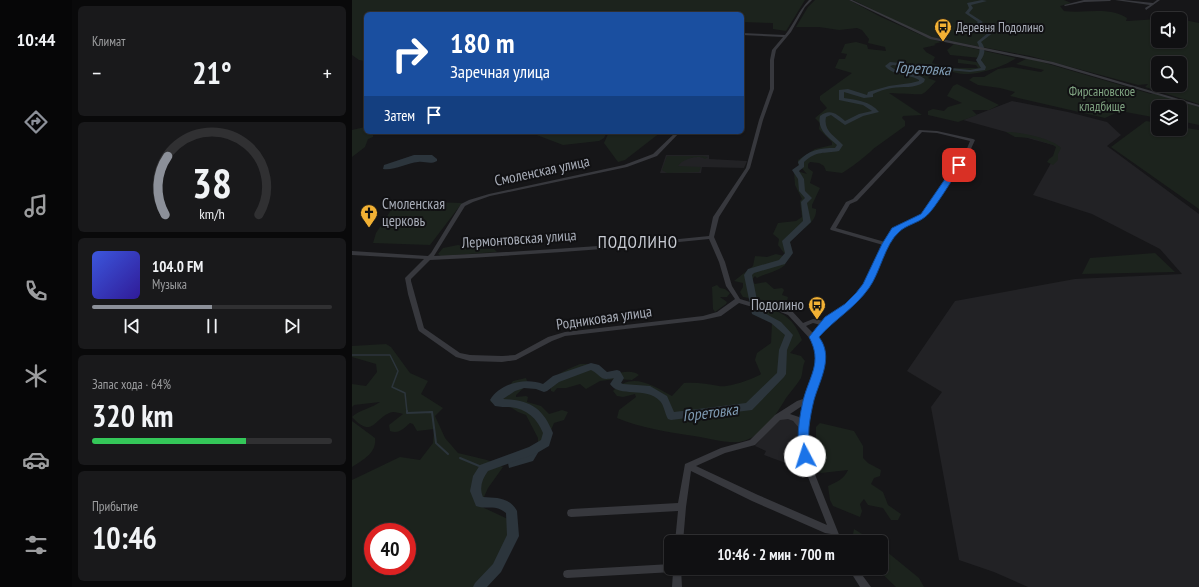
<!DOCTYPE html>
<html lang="ru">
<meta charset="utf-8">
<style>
:root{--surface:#101012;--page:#19191b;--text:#f1f3f6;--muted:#9c9d9f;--line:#303032;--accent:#8c9099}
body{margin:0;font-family:"PT Sans Narrow",sans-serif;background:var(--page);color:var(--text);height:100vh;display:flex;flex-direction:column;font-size:15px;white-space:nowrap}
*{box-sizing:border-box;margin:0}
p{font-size:13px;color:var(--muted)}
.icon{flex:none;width:22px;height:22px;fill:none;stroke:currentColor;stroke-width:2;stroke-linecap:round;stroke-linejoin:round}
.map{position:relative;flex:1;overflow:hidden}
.side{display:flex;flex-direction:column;gap:6px;padding:6px;background:#09090a;width:280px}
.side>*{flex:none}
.hud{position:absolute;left:12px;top:12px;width:380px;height:122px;border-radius:6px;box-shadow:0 1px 3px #0004,0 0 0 1px var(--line);background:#1a4fa0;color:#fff;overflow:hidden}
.tools{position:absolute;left:799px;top:12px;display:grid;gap:8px}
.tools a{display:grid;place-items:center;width:36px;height:36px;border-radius:6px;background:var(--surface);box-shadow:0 1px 3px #0004,0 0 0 1px var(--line);font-size:20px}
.speed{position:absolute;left:12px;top:523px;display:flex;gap:8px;font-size:20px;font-weight:700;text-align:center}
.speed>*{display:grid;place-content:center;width:52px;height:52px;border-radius:50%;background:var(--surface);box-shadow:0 1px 3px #0004,0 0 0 1px var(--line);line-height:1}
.speed .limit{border:6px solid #d22;background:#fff;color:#111}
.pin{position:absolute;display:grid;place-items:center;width:34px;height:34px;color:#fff;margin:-17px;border-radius:8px;box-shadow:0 2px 6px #0006}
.me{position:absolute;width:44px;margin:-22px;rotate:355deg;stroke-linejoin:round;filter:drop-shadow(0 0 3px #0008)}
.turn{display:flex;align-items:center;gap:14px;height:84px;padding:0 20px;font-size:18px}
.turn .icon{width:52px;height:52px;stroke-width:2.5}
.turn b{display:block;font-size:28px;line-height:34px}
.then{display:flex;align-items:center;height:38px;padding:0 20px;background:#0003;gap:8px;font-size:15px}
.big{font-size:30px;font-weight:700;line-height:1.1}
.side .card{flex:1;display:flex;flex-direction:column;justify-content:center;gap:6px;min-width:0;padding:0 14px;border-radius:6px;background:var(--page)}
.side .dial{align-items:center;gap:0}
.dial svg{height:104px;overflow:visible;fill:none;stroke:var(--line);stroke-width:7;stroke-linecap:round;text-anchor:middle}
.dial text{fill:var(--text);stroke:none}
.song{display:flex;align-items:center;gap:12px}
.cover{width:48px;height:48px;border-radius:6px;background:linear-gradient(135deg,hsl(230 70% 55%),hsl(250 70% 35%))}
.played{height:4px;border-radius:2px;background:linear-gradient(90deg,var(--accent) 50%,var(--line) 50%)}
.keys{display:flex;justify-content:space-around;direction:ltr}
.heat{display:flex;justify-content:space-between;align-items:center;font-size:22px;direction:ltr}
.charge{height:6px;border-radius:3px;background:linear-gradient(90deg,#34c759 64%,var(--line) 0)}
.trip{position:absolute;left:312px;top:535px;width:224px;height:40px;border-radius:6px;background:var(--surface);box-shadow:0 1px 3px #0004,0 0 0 1px var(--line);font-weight:700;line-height:40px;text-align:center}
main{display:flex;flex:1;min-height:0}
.tab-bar{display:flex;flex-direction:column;width:72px;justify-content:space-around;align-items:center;background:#060607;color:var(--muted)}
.tab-bar .icon{width:28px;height:28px}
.tab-bar .current{color:var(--accent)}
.tab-bar b{font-size:18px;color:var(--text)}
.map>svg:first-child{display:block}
.built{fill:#222225}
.green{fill:#1c231d;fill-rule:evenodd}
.water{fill:#2c353c}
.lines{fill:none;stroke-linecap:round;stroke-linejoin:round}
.stream-far1{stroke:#2c353c;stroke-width:1.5}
.stream{stroke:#2c353c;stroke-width:2}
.river{fill:#2c353c;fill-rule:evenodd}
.minor{fill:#37383d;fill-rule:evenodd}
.route{fill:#1a73e8;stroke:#114b97}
.labels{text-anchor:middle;stroke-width:4;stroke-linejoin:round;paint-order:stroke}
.far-poi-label{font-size:13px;fill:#a8adb8;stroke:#111113;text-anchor:start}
.far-park-label{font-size:13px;fill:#7fa381;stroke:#111113}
.street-label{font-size:15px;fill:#a8adb8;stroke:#111113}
.poi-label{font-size:15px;fill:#a8adb8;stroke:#111113;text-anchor:start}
.water-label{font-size:16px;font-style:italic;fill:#7f9bb3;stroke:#111113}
.quarter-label{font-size:17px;letter-spacing:1px;fill:#c9ccd4;stroke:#111113}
</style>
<main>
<nav class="tab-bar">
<b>10:44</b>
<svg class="icon current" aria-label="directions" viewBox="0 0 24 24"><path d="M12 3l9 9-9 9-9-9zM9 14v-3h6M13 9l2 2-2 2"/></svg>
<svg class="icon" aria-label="music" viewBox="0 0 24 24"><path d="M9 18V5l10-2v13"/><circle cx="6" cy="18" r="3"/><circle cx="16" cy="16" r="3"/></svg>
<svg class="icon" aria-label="phone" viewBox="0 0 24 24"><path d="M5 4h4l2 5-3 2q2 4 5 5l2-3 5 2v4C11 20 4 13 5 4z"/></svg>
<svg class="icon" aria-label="climate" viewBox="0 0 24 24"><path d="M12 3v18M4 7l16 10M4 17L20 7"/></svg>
<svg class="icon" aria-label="car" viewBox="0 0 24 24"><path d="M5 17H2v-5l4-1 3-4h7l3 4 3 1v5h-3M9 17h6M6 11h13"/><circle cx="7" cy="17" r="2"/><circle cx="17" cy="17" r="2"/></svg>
<svg class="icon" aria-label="filters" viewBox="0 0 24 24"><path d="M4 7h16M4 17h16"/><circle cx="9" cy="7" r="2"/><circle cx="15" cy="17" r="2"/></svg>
</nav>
<section class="side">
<div class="card"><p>Климат</p>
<div class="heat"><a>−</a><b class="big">21°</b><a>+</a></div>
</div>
<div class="card dial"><svg viewBox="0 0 100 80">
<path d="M14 69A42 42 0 1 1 86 69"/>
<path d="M14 69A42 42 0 0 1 16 24" stroke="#8c9099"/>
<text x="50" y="56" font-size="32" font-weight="700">38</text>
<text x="50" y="72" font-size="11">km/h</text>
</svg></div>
<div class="card">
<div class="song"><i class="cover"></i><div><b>104.0 FM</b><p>Музыка</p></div></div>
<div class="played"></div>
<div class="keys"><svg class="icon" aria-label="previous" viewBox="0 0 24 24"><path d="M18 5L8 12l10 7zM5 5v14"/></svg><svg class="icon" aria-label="pause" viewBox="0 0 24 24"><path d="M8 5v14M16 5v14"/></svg><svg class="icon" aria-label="next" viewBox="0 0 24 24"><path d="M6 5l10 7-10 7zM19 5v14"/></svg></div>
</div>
<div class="card"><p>Запас хода · 64%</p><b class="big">320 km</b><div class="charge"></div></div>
<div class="card"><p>Прибытие</p><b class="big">10:46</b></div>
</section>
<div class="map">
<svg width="847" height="587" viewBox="0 0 847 587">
<rect width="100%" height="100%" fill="#161618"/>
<path class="built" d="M660,101L716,112L755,122L769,135L755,146L847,214V587H676L642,572L607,560L579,407L590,392L555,371L603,301L723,279L830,274L808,249L740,214L681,195L708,147L611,120Z
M314,155H357V159L395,161L392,168L350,167L349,173H308Z
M427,418H436L448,426L443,460L452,464L450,469L412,455L414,451L403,446Z"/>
<path class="green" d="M0,0H453L434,31L421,29V23L390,22V14H14V61L7,60L0,55Z
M463,0H497L529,17L569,35L589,42L582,44L584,45L571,48L574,52L583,57L580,63L583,64L602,68H626L624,65L606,63V59L630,63L629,58L598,55L595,50L602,44L664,58C654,66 626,75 612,74C602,74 593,68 582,68L581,70L583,71L576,78L584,81C580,85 575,92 570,94C567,95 544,93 537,93L570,115L551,116L550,118L553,121V126L521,149C518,153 496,170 490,173L474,171L472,166L467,163L458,162L456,164V168L461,172L458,183L468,188L460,205V208L464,209C466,226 439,233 438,242C438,245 440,248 440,251L437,254L432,253L426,245L427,239L421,234L426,223L444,221L450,217L448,201L450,199L443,185L442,172L445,171L455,174L446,164V160L463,149L480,145V142L467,129L468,123L463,118L475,108L468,100V96L500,73L483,68L487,59H493L495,54L489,53L493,44L504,42L515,45L516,49L534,51L533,47L516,43L517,39L510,30L505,28L487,30L467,27H444L456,7Z
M501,0H712L719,3L708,6L712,11C733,14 756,6 775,18L774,21H776L806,19V41H828V19L847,23V104L793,87L796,84L786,85L678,56L587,39L573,35ZM806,63H828V85H806Z
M676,58L799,94L803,93L847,107V125L828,121V107H806V118L768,111L753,118L658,96L663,92L648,88L626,85L617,80L621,77H632L646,69L660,67L689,72L692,70L664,64Z
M605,84L647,105L637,110H620L625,115L606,122L576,115V111L581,109L592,111L596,107L610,103L595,96L601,86Z
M794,121L806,123V129H828V127L847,130V209L759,147Z
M13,127L14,132L21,134V137L16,139L13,147L0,157V130Z
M177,132H255L252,138L247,141L211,145Z
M257,132H309L273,160L266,162L252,143Z
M654,132C666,131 702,139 709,148L706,154V160L701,165L695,162L697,159L701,156L704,147L701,145L679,138L663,137Z
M315,156H350L356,157L353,159C347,154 330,159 326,166L349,167L347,172L315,173L310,170Z
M45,201L110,203L78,245L21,243L24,233Z
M106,245L126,249H142L145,252L89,256L86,254L91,248Z
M803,253L823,272L730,274L738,258Z
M424,254L432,256L434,260L433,265C425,272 414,273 405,278L403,276L399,281L403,284L414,282L422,289L430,288L432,290L430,295L436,297L435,301L442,306L439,309L417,301L391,297L388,292L391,287V283L382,281L401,266L403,256L415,257Z
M365,285L368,288L373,289L378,293L375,297H368L375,302L374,304L363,312L361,309L360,287Z
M408,306C430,311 442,318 450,340L438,353L449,356L453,361C450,367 451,373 449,378C445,385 439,391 434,398C424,415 409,439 387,442C372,443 356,438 342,436C316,432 289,428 265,418L267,410L284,397L283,394L271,397L265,396L261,391C280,371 300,385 320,396L332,383C345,382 355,384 367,386C376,388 402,379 409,374L403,360L405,353L419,343L420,323C412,320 409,317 406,309Z
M34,344L39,347L58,373L76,381L69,394L91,408L83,416L93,438L106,453L135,460L151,467L136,488L128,506L160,521C157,545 146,566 135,587H0V480L48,457L68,460L81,443L82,429L65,431L61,424L58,423C51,429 47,434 38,431L37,425L51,414C48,413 44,412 41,412C23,415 22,441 0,417C7,410 20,408 28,402L2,405L0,407V384L14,386L25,372L24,364L0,357V346ZM21,532H55V566H21Z
M228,364H244C246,366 248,370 250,371C262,377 278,367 287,375L280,380L264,379L248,381L234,389L228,384L214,388H205L202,392L199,391L198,382C206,372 217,369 228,364Z
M174,378L176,384L164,395V397L174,396L176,397L175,402L189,406L197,414L210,410L216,412L212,420L202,423L195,440L189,446H186V438L174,415L166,412L160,408L138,402L146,393L156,388L161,381Z
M0,421L23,438C25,453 11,460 0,467Z
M468,423L502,431L511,446V458L516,463L529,470L528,476L522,478L519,484L531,492L536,505L549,514L546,520H539L531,508L516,505L512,499L508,504L510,511L508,517L481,506L478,500L476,486C485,482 492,479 496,470L469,473L462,467L459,455L464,444V427Z
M502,529L523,542H501L500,540Z
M529,547L567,578L572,587H544L524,568H529Z"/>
<path class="water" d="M62,155H80L85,159V161C78,165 73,161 66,162C55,163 41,171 31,169L32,165Z
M183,447L187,451L181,461L157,468L156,463L161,455Z"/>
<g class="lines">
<path class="stream-far1" d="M0,355H38L46,371L40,387L53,393L55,412
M78,412H80"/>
<path class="stream" d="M55,411V413L80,412L84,443L96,454
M108,458L132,468"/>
<path class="river" d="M630,0L635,1L619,5L621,8L617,13L631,22L626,25L627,27L642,32L629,42C634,48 633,54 629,60L634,67L633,70L618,72L541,65L538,66C548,75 563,71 573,79L572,82C563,89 550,86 540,88C533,89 527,91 521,94V97L512,98L492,92V98C505,100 518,101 527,112L511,116L493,125L479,115L474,117C471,131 483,136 491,145L487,151C472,154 465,150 452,162V167L447,171L452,179L453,191L460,198L455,203L459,222L438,242L441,253L433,264L402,273L400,275L407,310L429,322L441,335L435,350L434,374L432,377L400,410L319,420L316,419C313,414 312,405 308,401C294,386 267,398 258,384L262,378C246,381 251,376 239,370L207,382L195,391L192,392L184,389L172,388L163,391L151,399C178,400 191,408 201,433L197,446L185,453L136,471C130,479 127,488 131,497C144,498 158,497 165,511L167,536L149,572L135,587H121L123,583L141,564L155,535L154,513C143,504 136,510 124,506L118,491L121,476L128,465L177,447L189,440L191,433C185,418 175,409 158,407C153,407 148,407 143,406L138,400C148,383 174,377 191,384L201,376L239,363L247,365L255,372L265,370L268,371L272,378L269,383L271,384L298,386L315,396L322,412L394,403L425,373L427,350L433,335L419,323L400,314L392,275L396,269L427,260L433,253L430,241L451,221L449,202L453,198L447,191L446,179L440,170L447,165L446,162C456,150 468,148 483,148L485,145C476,137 465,130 468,116C478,108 485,114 493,121L507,114L520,111L511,105L487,100V90L496,89L515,95L516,92L537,86L559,83L567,81V80C555,73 543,77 533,66L538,62L618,70L629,68L624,60C628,54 629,49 625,42L637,32L623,29L622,25L626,22L613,13L617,8L615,3Z"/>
<path class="minor" d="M457,0H460L453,7L439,32L424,50L422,60V89L411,120L398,168L367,217L362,237L373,262L380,286L388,299L398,302L427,307L440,311L451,323L461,319L472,321L494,304L512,284L531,245L479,230L478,229L494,202L501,199L567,130L585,131L621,139L623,140L618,151L573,216L545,231L537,244L518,285L509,296L498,308L479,322L465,337L468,342L472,358L471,367L461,400L455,442L457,456L464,477L490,542H482L479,534L473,533L400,501L339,471L334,507L331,542H323L326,511L219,517L216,516L215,513L216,510L219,509L326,503L333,464L369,448L398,440L423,415L445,401L454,398L465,367L466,358L462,343L436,315L426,311L397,306L387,303L369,316L351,320L213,336L200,341L164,360L150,362L118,361L104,357L67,331L66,329L56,294L53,278L72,259L0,255V251L76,256L79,253L109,204L117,200L137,194L272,165L301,154L324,132H328L305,156L275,167L138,196L121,202L113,206L82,256C174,251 266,246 357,236L361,217L394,168L407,120L418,89V60L420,50L431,37L390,35V33L433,35C442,24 447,10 457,0ZM570,132L585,133L618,141L614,151L569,214L541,229L533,242L484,228L498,204L505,201ZM357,239L367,262L374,286L383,299L365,312L351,316L213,332L196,337L163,355L150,356L118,355L108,353L72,328L59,281V279L78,260C171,255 265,249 357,239ZM461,323L469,325L461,333L454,326ZM453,404L450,422L447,417L438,414ZM436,419L441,421L449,430L447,442L449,456L456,477L475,525L406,495L344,466L373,453L403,445L428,420Z
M497,0H500L580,37L701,62L847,105V107L699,64L578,39Z
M732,0H759L758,1L732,2L713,6L712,5Z
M763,0H772L801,3L805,0H808L794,10L793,8L798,5Z
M319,564V568H329L330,587H320L321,572L215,578L212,577L211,574L212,571L215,570Z
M496,568H505L519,587H508Z"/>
</g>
<path class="route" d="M604,163L610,165C602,176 582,211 573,217C566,223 554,225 547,232C533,244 528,273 517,288C503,308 483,319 467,337C482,357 468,379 462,400C460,408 458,418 457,427C456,437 458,446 459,456L457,459L453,461L449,459C446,454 447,447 446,441C446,427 448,414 451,401C457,376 471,363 457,337L473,317L493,304L504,293L511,284L530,244L540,228L569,214Z"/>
<defs>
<g id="bus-pin" transform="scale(0.9)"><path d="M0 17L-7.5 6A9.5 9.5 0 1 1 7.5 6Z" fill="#f2b134" stroke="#111113"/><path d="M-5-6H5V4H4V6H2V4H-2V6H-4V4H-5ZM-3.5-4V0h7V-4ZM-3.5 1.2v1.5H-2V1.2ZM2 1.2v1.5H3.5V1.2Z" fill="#111"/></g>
<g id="church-pin" transform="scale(0.9)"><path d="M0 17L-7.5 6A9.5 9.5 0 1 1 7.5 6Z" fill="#f2b134" stroke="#111113"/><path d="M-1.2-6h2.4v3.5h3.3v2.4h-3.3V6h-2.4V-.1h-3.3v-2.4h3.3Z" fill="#111"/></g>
</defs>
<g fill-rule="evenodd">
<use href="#bus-pin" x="591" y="27"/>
<use href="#church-pin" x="17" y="213"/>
<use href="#bus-pin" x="465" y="305"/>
</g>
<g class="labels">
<g class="far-poi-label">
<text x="604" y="32">Деревня Подолино</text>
</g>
<g class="far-park-label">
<text x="750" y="96">Фирсановское<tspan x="750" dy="15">кладбище</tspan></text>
</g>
<g class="street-label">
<text transform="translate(190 171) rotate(-12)" y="5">Смоленская улица</text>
<text transform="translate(167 239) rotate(-4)" y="5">Лермонтовская улица</text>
<text transform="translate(252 318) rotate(-8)" y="5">Родниковая улица</text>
</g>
<g class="poi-label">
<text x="30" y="209">Смоленская<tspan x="30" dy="17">церковь</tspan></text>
<text x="452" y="310" text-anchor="end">Подолино</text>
</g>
<g class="water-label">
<text transform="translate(571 68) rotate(3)" y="6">Горетовка</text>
<text transform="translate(358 412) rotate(-7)" y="6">Горетовка</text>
</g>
<g class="quarter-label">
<text x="286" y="248">ПОДОЛИНО</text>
</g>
</g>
</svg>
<div class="tools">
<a><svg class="icon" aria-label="sound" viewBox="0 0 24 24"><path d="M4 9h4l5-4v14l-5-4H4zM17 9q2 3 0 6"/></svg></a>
<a><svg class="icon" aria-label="search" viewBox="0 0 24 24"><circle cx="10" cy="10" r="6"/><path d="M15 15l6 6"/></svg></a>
<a><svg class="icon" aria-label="layers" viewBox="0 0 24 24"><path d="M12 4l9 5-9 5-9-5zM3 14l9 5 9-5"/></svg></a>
</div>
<div class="speed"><div class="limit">40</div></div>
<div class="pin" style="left:607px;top:165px;background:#d93025"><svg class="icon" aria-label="arrive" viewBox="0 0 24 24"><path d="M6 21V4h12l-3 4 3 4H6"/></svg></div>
<svg class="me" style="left:453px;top:456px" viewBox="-20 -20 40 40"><circle r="19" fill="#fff"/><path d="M0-13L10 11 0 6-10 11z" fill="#1a73e8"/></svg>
<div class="trip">10:46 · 2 мин · 700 m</div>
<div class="hud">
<div class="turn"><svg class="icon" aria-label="right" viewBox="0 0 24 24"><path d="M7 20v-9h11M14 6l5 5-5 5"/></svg><div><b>180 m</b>Заречная улица</div></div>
<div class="then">Затем<svg class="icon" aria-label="arrive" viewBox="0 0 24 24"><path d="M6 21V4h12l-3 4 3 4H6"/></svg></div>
</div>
</div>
</main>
